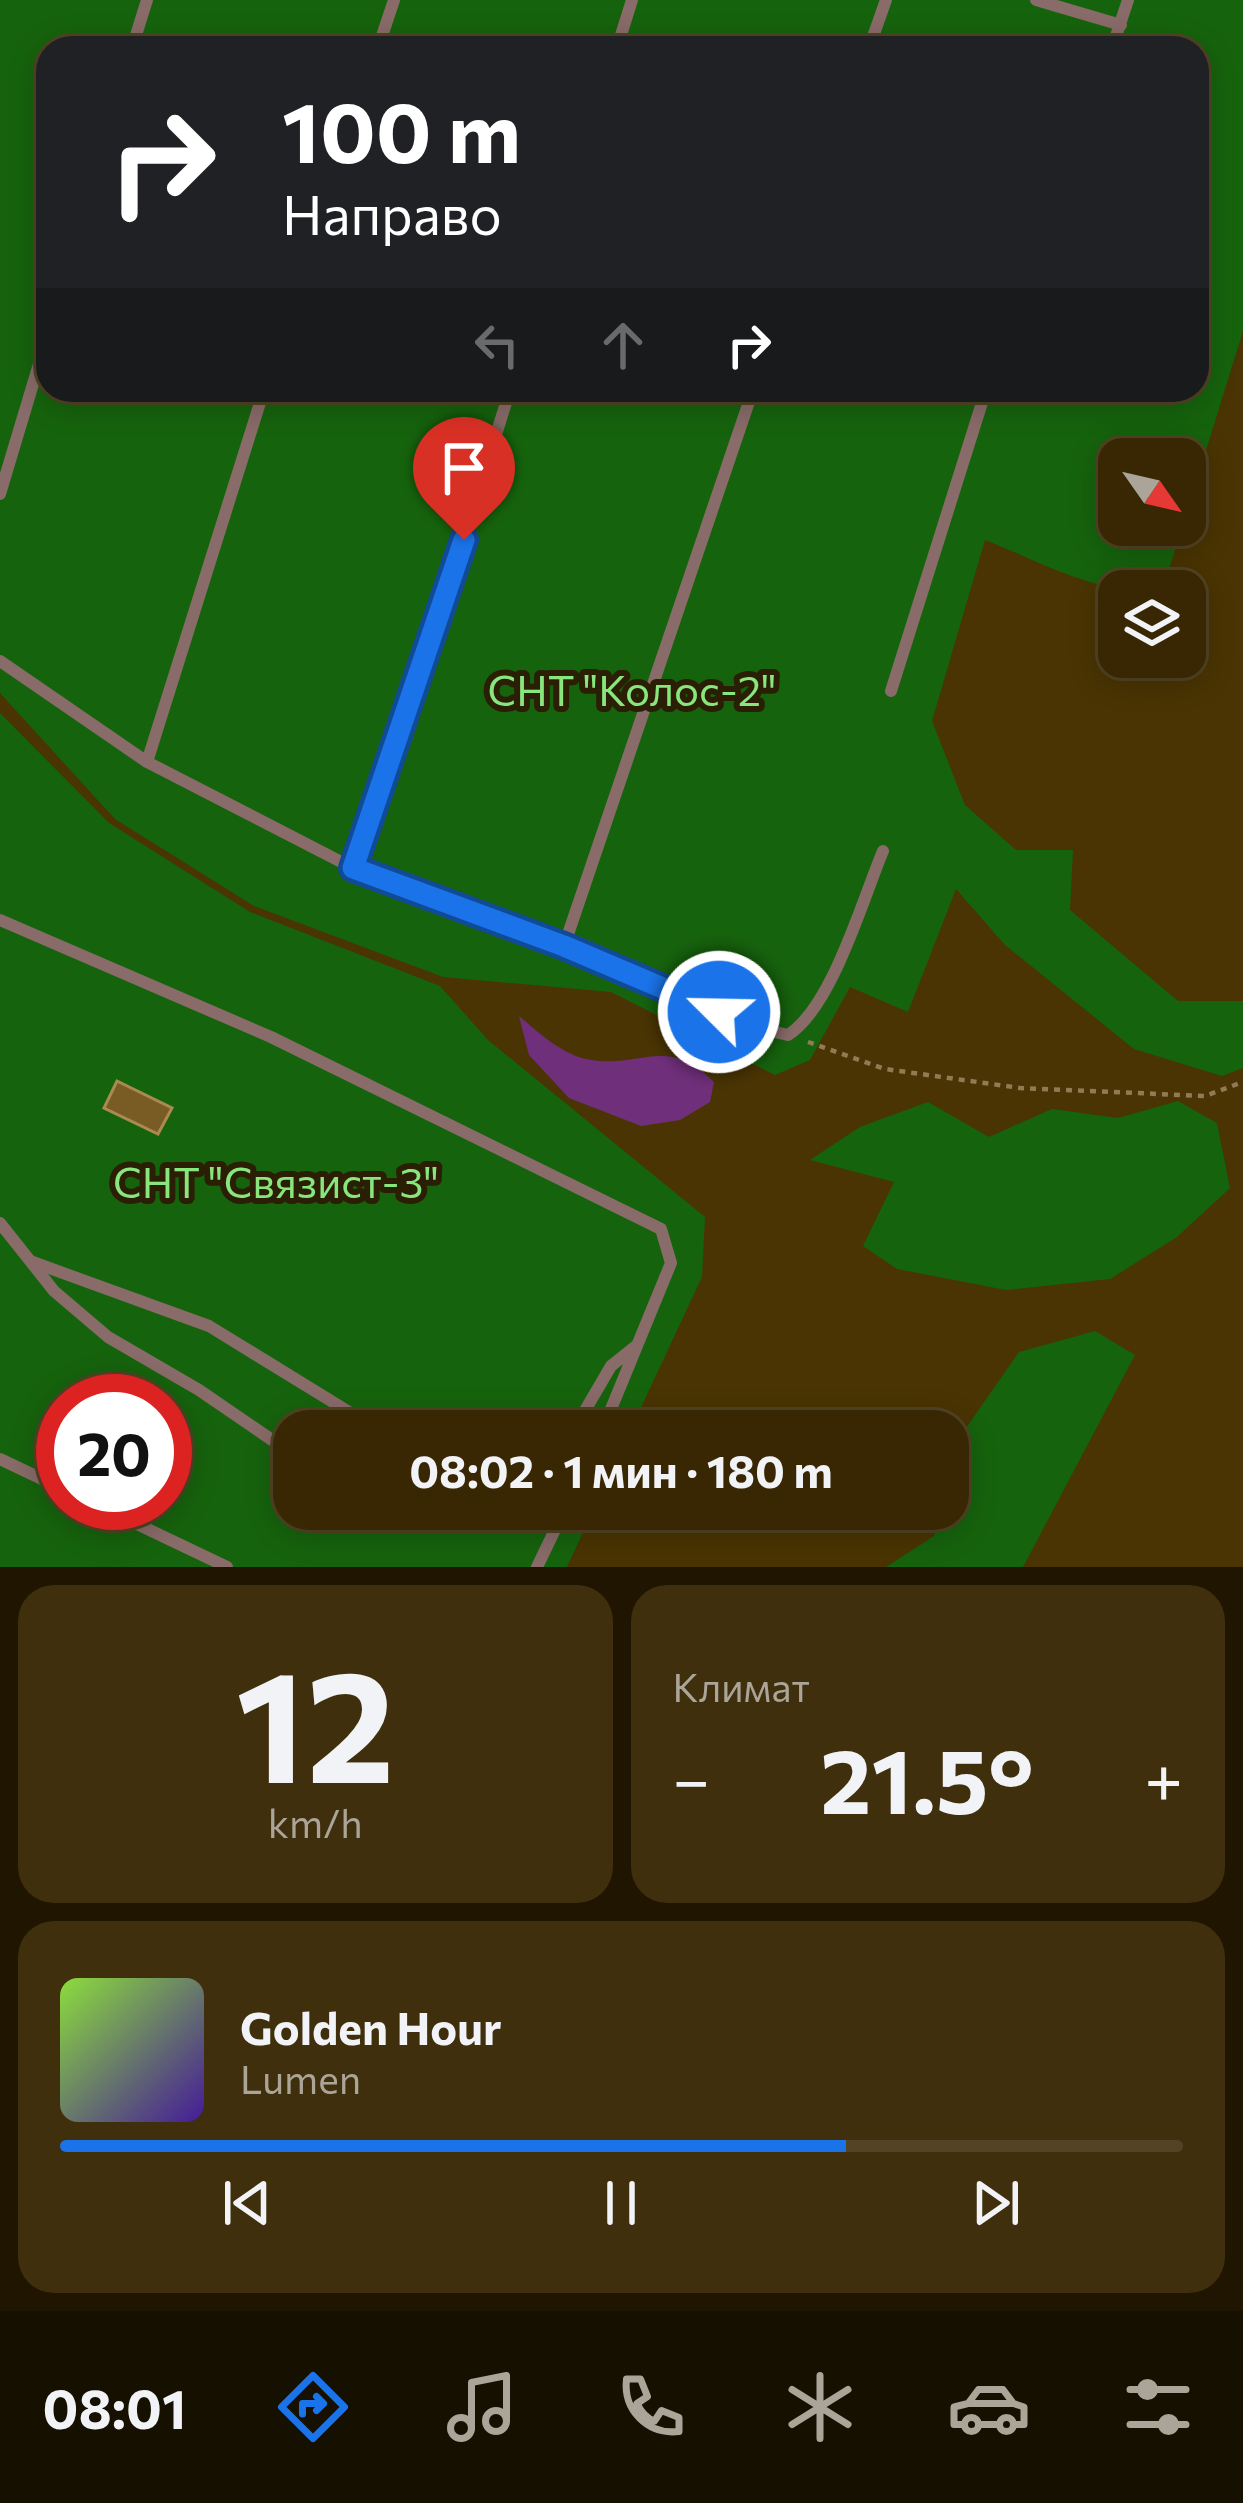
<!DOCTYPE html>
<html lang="ru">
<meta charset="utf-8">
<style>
:root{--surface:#382702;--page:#3f2f0c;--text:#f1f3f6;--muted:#aba599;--line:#524424;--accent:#1a73e8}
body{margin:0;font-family:Commissioner,sans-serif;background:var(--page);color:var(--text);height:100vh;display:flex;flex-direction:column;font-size:45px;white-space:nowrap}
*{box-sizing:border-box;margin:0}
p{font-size:39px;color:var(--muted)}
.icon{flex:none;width:66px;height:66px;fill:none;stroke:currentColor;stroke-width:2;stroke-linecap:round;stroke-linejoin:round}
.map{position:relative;height:1567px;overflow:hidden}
.panel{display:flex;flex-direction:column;gap:18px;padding:18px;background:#1f1501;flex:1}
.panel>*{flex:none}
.hud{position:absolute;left:36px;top:36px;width:1173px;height:366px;border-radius:36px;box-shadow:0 6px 30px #0003,0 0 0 3px var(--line);background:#202124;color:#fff;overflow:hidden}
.needle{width:78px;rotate:124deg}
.controls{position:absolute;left:1098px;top:438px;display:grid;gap:24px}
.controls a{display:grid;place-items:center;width:108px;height:108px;border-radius:24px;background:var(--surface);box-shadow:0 6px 30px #0003,0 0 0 3px var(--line);font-size:60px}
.speed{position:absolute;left:36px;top:1374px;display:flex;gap:24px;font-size:60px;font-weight:700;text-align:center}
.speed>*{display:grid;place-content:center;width:156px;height:156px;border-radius:50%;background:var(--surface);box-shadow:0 6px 30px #0003,0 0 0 3px var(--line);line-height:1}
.speed .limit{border:18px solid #d22;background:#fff;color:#111}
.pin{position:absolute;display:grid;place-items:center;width:102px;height:102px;color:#fff;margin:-123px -51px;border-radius:50% 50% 50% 0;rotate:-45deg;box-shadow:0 0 12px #0007}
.pin .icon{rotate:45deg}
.me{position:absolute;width:132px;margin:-66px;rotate:293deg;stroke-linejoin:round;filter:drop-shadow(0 0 9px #0008)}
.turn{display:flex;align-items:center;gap:42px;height:252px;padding:0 48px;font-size:54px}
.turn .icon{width:156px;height:156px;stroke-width:2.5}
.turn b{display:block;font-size:84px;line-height:102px}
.lanes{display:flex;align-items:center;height:114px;padding:0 48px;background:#0003;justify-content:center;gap:60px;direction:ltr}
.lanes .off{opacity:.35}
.big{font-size:90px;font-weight:700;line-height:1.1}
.panel .card{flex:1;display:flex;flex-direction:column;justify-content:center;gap:18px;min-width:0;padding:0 42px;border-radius:36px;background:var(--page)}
.panel .dial{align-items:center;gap:0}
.dial b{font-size:156px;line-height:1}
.song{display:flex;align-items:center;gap:36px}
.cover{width:144px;height:144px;border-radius:18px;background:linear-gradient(135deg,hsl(90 70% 55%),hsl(260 70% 35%))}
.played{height:12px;border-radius:6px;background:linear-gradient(90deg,var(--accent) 70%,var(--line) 70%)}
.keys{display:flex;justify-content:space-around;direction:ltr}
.heat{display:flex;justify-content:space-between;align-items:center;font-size:66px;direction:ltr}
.panel .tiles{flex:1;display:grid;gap:18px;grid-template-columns:1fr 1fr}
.card:last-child{grid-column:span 2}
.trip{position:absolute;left:273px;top:1410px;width:696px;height:120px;border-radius:36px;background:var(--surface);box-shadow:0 6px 30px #0003,0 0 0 3px var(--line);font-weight:700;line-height:120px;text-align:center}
.tabs{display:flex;height:192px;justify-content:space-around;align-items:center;background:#161001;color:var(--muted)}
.tabs .icon{width:84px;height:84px}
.tabs .current{color:var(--accent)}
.tabs b{font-size:54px;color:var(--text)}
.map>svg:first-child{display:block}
.green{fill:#16630d;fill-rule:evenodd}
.water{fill:#702f7b}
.building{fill:#795c24;stroke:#aa8a50;stroke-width:3}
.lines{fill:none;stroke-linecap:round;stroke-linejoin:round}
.path{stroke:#907c54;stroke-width:4.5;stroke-dasharray:6 6;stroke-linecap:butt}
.service{stroke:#896b69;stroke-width:12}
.route-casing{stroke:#114b97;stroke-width:30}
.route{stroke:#1a73e8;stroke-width:21}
.labels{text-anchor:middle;stroke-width:12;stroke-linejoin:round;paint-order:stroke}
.park-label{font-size:42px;fill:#88e67d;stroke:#2a1e05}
</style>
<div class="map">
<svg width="1243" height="1567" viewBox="0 0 1243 1567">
<rect width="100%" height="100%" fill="#4a3403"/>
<path class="green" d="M0,0H1243V331L1185,518V459H1119V525H1183L1164,585C1113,604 1035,559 985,540L932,721L965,805L1016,850H1073L1070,910L1178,1001H1243V1068L1222,1076L1134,1049L1005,945L956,889L908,1012L850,987L810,1060L775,1075L611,992L443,977L254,906L115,819L0,693ZM48,48H1197V390H48Z
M0,713L109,823L250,912L440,986L488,1040L705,1217L702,1277L630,1431H294V1509H594L567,1567H0ZM63,1401H165V1503H63Z
M1178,1101L1217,1123L1230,1188L1177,1237L1110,1279L1006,1290L897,1269L863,1246L894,1182L810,1160L860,1127L928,1102L989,1137L1052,1109L1118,1118Z
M1095,1331L1135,1355L1023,1567H886L934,1536L941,1509H948V1482L961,1435L1019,1352Z"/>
<path class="water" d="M519,1016C539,1033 564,1056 591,1060C644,1068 666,1035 714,1082L710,1102L680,1120L641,1126L569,1098L529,1055Z"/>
<path class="building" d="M117,1081L172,1108L158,1134L104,1108Z"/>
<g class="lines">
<path class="path" d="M808,1042L885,1069L1020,1088L1205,1096L1243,1082"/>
<path class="service" d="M1036,0L1121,25
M132,48L147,0
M378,48L394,0
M617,48L632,0
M869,48L886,0
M1112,48L1128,0
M0,494L48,334
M0,661L147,762L353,868L564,946L758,1028L788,1035C832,1007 862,901 883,851
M891,691L986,390
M147,762L264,390
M353,868L420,677L510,390
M0,920L271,1037L661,1229L671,1263L602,1431
M564,946L753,390
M0,1223L54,1291L108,1337L199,1390L294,1455
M30,1261L209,1326L380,1431
M573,1431L611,1366L636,1346
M0,1459L63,1489
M93,1503L227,1567
M537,1567L565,1509"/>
</g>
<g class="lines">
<g class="route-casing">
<path id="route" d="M464,540L353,868L564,946L719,1012"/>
</g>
<use href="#route" class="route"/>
</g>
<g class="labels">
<g class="park-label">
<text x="632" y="706">СНТ "Колос-2"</text>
<text x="276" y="1198">СНТ "Связист-3"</text>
</g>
</g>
</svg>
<div class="controls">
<a><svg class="needle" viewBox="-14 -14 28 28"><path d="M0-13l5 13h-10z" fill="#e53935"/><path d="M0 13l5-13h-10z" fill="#aba599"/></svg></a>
<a><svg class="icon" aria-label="layers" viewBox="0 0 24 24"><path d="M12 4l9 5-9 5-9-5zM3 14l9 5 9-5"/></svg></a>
</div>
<div class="speed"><div class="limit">20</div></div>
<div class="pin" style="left:464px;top:540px;background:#d93025"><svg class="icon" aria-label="arrive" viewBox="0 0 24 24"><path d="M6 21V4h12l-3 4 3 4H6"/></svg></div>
<svg class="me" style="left:719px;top:1012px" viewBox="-20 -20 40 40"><circle r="17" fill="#1a73e8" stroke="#fff" stroke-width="3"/><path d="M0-11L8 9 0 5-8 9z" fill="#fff"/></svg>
<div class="trip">08:02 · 1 мин · 180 m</div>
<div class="hud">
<div class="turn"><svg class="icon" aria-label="right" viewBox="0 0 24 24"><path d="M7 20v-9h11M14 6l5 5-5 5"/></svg><div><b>100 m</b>Направо</div></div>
<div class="lanes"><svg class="icon off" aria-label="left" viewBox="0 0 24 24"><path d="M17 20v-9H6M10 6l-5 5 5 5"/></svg><svg class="icon off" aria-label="ahead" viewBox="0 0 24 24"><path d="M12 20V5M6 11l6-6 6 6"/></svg><svg class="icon" aria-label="right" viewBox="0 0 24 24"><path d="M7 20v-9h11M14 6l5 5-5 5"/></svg></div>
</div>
</div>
<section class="panel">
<div class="tiles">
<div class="card dial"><b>12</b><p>km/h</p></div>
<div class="card"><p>Климат</p>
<div class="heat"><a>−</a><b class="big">21.5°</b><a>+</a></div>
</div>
<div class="card">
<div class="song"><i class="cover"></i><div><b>Golden Hour</b><p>Lumen</p></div></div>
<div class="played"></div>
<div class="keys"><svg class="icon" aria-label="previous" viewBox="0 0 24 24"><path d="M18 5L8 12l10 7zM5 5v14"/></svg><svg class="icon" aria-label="pause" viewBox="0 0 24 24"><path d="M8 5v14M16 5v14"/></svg><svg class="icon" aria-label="next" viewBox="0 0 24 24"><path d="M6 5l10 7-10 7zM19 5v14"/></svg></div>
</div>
</div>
</section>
<nav class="tabs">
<b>08:01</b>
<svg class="icon current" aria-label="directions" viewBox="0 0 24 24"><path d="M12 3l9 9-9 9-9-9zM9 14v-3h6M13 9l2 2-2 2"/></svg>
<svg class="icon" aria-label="music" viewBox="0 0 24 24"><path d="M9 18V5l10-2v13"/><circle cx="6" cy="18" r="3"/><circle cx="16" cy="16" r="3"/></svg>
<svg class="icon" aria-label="phone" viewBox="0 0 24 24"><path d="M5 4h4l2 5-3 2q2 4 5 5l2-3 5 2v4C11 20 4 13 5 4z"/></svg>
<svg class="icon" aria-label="climate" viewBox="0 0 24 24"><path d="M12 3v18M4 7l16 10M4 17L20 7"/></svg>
<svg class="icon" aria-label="car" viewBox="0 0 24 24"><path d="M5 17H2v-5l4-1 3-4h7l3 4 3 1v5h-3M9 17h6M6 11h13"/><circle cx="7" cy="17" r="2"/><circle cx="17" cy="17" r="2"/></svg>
<svg class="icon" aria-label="filters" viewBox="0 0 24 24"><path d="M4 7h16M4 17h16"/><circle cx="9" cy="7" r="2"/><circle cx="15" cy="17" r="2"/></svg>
</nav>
